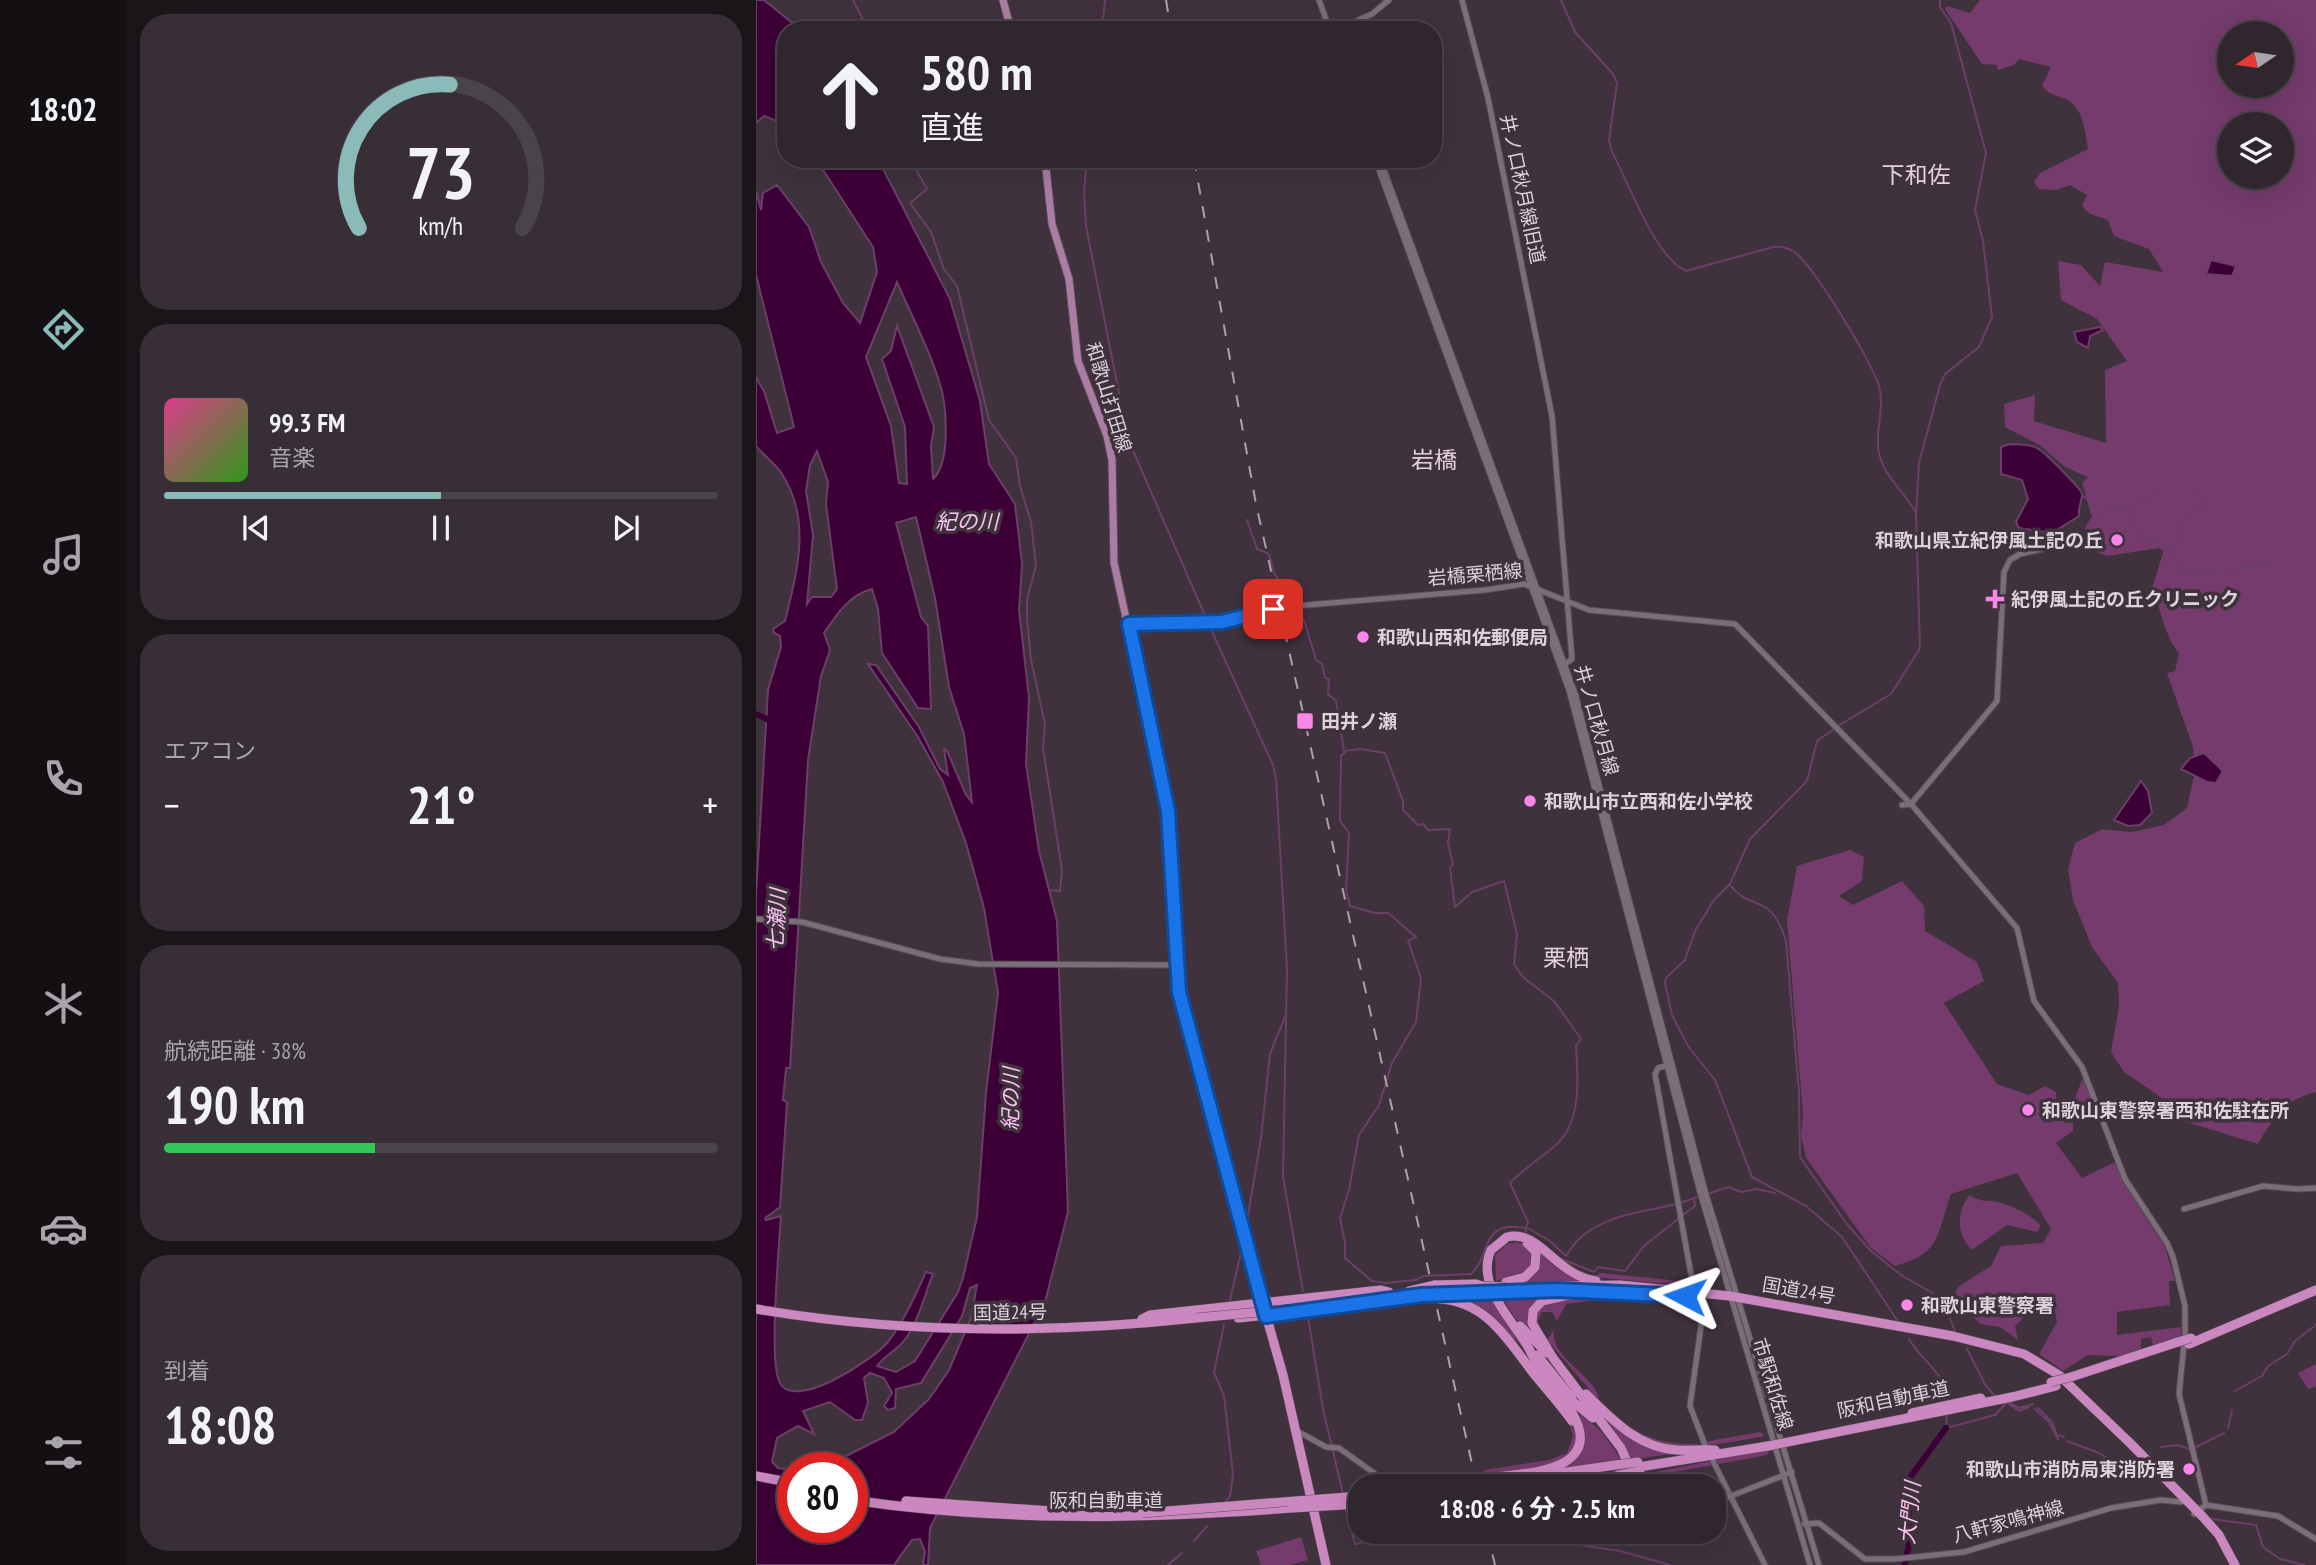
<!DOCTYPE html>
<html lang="ja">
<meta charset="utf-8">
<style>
:root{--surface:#2f262e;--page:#372e36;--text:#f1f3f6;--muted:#a7a5aa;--line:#4a434a;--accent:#8bbbb9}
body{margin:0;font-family:"PT Sans Narrow","Noto Sans JP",sans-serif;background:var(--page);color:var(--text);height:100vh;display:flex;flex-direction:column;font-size:26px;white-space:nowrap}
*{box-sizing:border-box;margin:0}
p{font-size:23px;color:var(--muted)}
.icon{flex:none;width:38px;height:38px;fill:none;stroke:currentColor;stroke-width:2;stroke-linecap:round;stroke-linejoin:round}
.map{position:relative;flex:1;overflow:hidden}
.sheet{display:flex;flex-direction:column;gap:14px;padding:14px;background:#1a1519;width:630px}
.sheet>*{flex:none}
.hud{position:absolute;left:21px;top:21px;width:665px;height:147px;border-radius:28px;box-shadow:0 7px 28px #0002,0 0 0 2px var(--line);background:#2f262e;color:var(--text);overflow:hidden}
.needle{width:46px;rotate:257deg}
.controls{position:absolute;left:1461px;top:21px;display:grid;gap:14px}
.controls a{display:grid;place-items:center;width:77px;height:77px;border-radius:50%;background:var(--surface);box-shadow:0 7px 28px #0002,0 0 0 2px var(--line);font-size:35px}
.speed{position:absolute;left:21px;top:1452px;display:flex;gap:14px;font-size:35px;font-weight:700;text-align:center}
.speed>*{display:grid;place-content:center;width:91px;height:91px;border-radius:50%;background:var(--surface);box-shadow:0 7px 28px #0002,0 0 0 2px var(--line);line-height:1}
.speed .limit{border:10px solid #d22;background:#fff;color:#111}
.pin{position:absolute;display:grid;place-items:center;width:60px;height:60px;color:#fff;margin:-30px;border-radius:14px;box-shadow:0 4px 10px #0006}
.me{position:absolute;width:77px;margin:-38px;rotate:274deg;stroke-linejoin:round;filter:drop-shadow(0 0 5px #0008)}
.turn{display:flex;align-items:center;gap:24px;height:147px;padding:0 28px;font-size:32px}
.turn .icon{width:91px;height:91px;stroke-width:2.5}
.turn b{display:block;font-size:49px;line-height:60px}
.big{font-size:52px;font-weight:700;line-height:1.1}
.sheet .tile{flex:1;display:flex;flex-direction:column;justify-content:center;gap:10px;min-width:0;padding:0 24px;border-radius:28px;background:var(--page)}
.sheet .dial{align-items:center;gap:0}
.dial svg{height:182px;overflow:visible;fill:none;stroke:var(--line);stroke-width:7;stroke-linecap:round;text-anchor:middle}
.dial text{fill:var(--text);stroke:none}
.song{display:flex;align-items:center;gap:21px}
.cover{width:84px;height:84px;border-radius:10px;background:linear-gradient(135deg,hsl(330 70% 55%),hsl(110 70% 35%))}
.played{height:7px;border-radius:4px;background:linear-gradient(90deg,var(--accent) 50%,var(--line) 50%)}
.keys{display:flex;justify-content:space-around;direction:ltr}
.heat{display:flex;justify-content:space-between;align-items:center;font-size:38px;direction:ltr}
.charge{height:10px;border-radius:5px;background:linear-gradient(90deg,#34c759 38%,var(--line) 0)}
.trip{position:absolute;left:592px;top:1474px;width:378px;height:70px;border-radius:28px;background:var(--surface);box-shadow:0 7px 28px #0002,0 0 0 2px var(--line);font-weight:700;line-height:70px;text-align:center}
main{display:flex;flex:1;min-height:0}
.tab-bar{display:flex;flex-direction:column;width:126px;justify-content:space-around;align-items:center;background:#130f12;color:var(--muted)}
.tab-bar .icon{width:49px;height:49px}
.tab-bar .on{color:var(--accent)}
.tab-bar b{font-size:32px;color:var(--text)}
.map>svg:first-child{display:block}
.green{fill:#743b6c;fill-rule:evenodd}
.water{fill:#3c0037;stroke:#6c3f68;stroke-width:2;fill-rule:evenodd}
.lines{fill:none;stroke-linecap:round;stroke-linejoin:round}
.stream{stroke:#6c3f68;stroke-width:2}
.river{stroke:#3c0037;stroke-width:6}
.secondary-casing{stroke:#584e56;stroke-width:7}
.primary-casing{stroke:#584e56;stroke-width:9}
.highway-casing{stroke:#584e56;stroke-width:10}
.secondary{stroke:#7c6e79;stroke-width:5}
.primary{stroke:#ab7da4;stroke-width:7}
.highway{stroke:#cb87c0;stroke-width:9}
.rail{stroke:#aca2aa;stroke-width:2;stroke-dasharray:12 12;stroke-linecap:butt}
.highway-bridge-casing{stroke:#584e56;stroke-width:10;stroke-linecap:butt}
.highway-bridge{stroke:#cb87c0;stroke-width:9}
.route-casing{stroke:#114b97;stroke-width:18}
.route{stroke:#1a73e8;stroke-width:12}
.poi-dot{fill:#f987e9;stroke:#3f323d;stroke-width:2.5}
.labels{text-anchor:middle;stroke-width:7;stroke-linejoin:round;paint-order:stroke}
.street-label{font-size:19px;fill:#dbd3d9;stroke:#3f323d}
.poi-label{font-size:19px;font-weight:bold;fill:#dbd3d9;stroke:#3f323d;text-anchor:start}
.water-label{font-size:21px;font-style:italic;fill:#fbc4f1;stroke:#3f323d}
.quarter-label{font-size:23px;fill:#e2d2df;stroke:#3f323d}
</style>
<main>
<nav class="tab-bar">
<b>18:02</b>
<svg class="icon on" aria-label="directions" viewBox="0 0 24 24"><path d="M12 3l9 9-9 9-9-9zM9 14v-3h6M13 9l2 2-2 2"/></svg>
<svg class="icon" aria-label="music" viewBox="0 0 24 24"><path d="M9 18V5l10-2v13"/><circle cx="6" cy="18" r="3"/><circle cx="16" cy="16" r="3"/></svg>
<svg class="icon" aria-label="phone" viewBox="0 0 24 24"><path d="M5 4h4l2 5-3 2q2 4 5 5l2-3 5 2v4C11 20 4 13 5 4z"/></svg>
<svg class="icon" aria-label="climate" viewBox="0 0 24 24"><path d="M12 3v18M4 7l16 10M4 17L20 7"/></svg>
<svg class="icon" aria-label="car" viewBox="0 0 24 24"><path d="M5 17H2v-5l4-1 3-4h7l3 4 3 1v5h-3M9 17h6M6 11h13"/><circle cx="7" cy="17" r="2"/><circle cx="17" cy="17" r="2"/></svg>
<svg class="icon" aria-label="filters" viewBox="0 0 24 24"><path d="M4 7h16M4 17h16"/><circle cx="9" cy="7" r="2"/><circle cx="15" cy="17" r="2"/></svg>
</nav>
<section class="sheet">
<div class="tile dial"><svg viewBox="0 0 100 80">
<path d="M14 69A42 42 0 1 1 86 69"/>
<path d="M14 69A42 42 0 0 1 54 6" stroke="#8bbbb9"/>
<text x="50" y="56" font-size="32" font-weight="700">73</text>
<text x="50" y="72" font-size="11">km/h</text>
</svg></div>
<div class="tile">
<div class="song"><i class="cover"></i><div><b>99.3 FM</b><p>音楽</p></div></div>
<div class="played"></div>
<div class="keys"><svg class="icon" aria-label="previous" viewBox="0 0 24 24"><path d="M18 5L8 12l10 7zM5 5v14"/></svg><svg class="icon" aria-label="pause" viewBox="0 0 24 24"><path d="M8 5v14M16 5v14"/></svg><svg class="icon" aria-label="next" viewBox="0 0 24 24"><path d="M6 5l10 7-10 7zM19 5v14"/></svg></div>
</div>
<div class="tile"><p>エアコン</p>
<div class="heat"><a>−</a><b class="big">21°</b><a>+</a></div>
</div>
<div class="tile"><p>航続距離 · 38%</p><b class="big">190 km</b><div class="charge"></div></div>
<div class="tile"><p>到着</p><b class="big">18:08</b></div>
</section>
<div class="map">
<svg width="1560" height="1565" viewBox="0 0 1560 1565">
<rect width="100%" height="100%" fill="#3f323d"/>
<path class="green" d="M1224,0H1560V1092C1530,1099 1517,1118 1502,1144L1431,1122L1403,1096L1368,1072L1355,1052L1363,1007L1362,983L1336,947L1317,900L1312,869L1319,843L1346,829L1376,832L1408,825L1431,808L1439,771L1437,747L1411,673L1419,671L1423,653C1411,642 1404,607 1396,589L1407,552L1404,548L1351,556L1334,549L1329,528L1336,516L1326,483L1332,477L1309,467L1285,446L1249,427L1248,404L1279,395L1278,421L1350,443L1349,370L1371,361L1341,319L1305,300L1302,261L1325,265L1344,286L1349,262L1407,272L1393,249L1358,236L1352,220C1341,215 1333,217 1326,205L1331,195L1314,185L1300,190L1283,189L1278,182L1284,173L1332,149C1329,132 1328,108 1310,99C1299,95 1294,95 1286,86L1295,67L1263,59L1258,65L1242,70L1241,65L1226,64L1189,9L1191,6L1214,13ZM1474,33H1526V86H1474ZM1474,124H1526V177H1474Z
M1094,850L1108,857L1106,881L1083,896L1097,905L1146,881L1168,906L1169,931L1221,962L1228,981L1188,1003L1241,1084L1273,1095L1289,1086L1300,1092L1301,1108L1318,1100L1327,1078L1340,1113L1317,1121V1131L1300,1143L1326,1178L1359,1162L1366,1180L1409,1247L1419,1281H1413L1414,1305L1361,1312V1335L1425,1327V1338L1397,1346L1395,1337L1385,1339V1349L1363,1356L1332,1355L1307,1371L1283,1354L1301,1322L1298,1305L1276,1303L1277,1309L1259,1326L1262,1340L1244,1327L1224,1324L1198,1295L1203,1286L1235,1266L1245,1246L1287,1243L1295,1229L1261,1173L1195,1194C1180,1236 1186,1253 1139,1266L1115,1248L1050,1158L1045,1135L1047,1114L1031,920L1041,866Z
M1214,1195C1224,1203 1230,1199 1241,1202C1255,1205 1276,1215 1285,1226L1281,1232L1251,1225L1216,1250C1200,1234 1200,1212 1214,1195Z
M761,1242L773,1247L778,1260L772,1272L740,1281L739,1255L751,1244Z
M781,1246L812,1274L845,1282L756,1283L774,1276Z
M845,1273L934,1282V1286L837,1277Z
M806,1293L791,1296L773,1325L777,1337L758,1317L745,1295Z
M737,1295L767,1347L733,1317L692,1297Z
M843,1296L840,1300L810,1304L801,1321L796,1312H786L780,1325L779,1318L783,1306L808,1298Z
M798,1330C794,1360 842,1376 843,1401L791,1340Z
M1560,1364V1386L1552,1389L1542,1373Z
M835,1403L871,1433L928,1452L874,1460Z
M848,1404C872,1431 899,1444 935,1444C943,1444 949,1448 953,1441L1004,1432L1009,1436C949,1447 888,1461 845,1406Z
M824,1413L846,1432L866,1461L785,1472L814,1462L826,1425Z
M813,1423L819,1431L821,1443L812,1457L781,1468L727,1476L728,1470L793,1460L811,1453L817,1436Z
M1013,1449L1011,1455L962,1464L959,1461L957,1465L886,1478L880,1476Z
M545,1537L552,1560L534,1565H505L500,1551Z"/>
<path class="water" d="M0,0H8L45,30H30V140L21,121L8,116L0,123Z
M60,159H122L194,299L224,401L233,464L259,504L266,564L263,610L273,698L270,764L283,851L301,921L312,1212L289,1302L174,1528L172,1565H167L169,1552L164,1539L156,1540L138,1565H0V894L12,690L25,647L24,636L18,633L17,629L29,621C41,571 56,521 26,474C19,463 8,456 0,446V378L8,391L21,433L38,427L0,275V191L5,210L7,193L21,185L53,227L65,262L87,303L104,323L121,272L117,247ZM141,282C155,315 173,348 183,381C191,404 195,463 177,479L175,446L178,427L141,326L135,351L126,359L149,427L151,484L143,483L135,426L110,357ZM61,451L72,482L70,504L81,589L75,597H56L51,604L57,535L50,491L54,465ZM160,517L179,598L193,687L208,734L216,802L210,795L191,751L188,749L192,775L184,769L163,727L120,665L112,664L162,737L187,782L210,843L228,908L242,993L230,1093L221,1217L207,1278L202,1292L159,1361L140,1372L121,1366C128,1357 134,1354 142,1347C160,1332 168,1296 177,1274L170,1272C159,1296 148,1321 132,1342C118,1359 36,1414 23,1381C13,1357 23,1247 25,1216L10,1220L9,1218L24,1207L31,1102L27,1100L30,1068H34L52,760L65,676L74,650L68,633C80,615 94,594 116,589L122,609L126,653L162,708L175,709L172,626L165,617L140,523ZM221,1285L215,1318L193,1370L173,1399L138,1432L72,1465L67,1462L46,1468H96V1528H37V1470L22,1468L16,1462L21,1438L42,1426L58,1434L47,1411L74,1402L99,1420H106L112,1403L108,1378L114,1373L128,1378L136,1393L128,1406L132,1410L139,1408L140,1389L165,1383L206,1316L214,1288Z
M1455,260L1480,266L1476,276L1450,274Z
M1344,327L1347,330L1334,336L1332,348L1321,342L1318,332Z
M1254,444C1263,444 1274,444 1281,448C1287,450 1326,490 1326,494C1326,501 1322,508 1323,516L1296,533L1263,528L1260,522L1272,499L1266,480L1245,474V447Z
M1448,753L1467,771L1460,783L1451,782L1425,769L1434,758Z
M1385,781L1392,791L1396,813L1384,825L1372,826L1358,820Z"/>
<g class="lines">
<path class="stream" d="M97,0L106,18L118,30
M805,0L819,32L857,74L861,83L853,140L856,152C873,183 898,256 930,271L1017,247C1024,246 1030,247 1037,251C1057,264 1116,362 1123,386C1130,409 1116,436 1125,460C1131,479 1151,495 1160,513
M346,30L349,0
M154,159L171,189L154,203L175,232L188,269L201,286L233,420L260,458L264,486L275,522L280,566L271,599V618L275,660L289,724L287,748L306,870L304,891L294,890
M331,159L328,193L330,226L372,439L451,620
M1326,495L1332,500L1336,514
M1341,514L1381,503L1402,491
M1376,515L1385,543L1404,540
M491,520L501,549L513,554L518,573L537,604
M1426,524L1447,504L1441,492
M1425,532L1416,553L1423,572H1466
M1471,571L1515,561
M539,609L548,620L560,660L566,664L569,678L573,679L572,694L580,701L588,751L604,749L629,753L647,801V810L662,825L667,824L672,830L694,829L692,843L697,865L694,867L699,907L716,892L748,881L761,934L758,964L767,977L799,1002L825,1039L820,1046C822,1078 826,1121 800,1145C785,1158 768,1168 754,1183L772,1222L770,1227L794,1241L810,1256C814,1251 818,1243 823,1239C855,1209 903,1213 941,1197
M453,625L517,765L520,779L531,969L527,1177L547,1291
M1082,726L1135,694L1164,648L1160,514L1163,463L1184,385L1189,374L1223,347L1236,317L1227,241L1219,210L1230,153L1195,23L1184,7V0
M1078,729L1061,741L1051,781L994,839L974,884L958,900L939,931L929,960L910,978L909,983L916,1015L932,1046L959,1080L996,1177L1050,1206L1086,1237L1141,1320
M589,752L585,756L584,821L593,833L590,891L594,906L619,913H632L660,937L652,941L665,978L660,1022L636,1063L623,1105L603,1135L593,1190L584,1218L589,1243V1258L616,1281L629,1283L659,1280L668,1276L715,1274C736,1255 723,1220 769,1228
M974,885C994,912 1015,891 1030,941L1043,1091L1044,1157L1090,1223L1115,1251L1145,1275L1187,1299L1199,1332
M954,1193L973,1187L985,1192L1000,1189L1019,1193
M927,1215L939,1206L938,1199
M490,1227L505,1138L514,1054L530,1014
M770,1230V1233L797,1252
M803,1258L838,1272L842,1267L869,1271L888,1246L922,1219
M474,1300L487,1244
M552,1317L567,1409L587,1494
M468,1325L458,1372L468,1396L477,1474L474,1496L468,1504
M1559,1325L1560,1324
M1153,1339C1163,1358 1195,1379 1192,1402
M1211,1349L1230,1386L1239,1396
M1479,1391L1506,1376L1512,1366L1531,1354L1539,1341L1557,1327
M1250,1402L1263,1411L1273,1407
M1252,1402L1263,1408L1277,1404
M1282,1408L1296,1422L1301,1435L1308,1437
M1279,1409L1293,1422L1302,1439
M1191,1414L1190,1428L1239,1415L1250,1403
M1472,1428L1476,1410
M1311,1441L1343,1453L1386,1479
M1405,1447L1422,1445L1433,1449
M1440,1447L1468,1433
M590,1510L599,1544L674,1531
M1456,1519L1500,1525L1507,1547L1524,1559L1549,1565
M727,1531L864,1551L914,1565
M438,1541L451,1526
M412,1565L426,1553"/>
<path class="river" d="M0,714L17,722
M1149,1565L1153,1543V1479L1190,1428"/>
<g class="secondary-casing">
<path id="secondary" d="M563,0L574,30
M706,0L732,98L796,416L816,659L809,664
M581,30L616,14L633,0
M619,159L813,690L944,1192L1054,1565
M624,159L819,693L949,1191L1063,1565
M373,624L465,622L527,607L729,590L768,584L833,610L979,624L1155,804L1261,928L1278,1001L1326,1067L1369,1179L1411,1243L1417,1257L1429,1306V1335L1423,1394L1450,1505
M1146,805L1155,804L1241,701L1248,572L1254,560L1264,554L1344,536
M0,919L46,922L184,959L222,964L419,965
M912,1065L902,1068L899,1074L938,1291
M1428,1209L1507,1186L1541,1189L1560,1188
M944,1297L945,1326L934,1406L949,1445
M541,1431L570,1447L583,1448L636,1486
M957,1461L1009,1565
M957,1503L1036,1472
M1438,1514L1450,1505L1522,1516L1560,1539
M1048,1524L1063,1523L1109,1559H1139L1208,1552L1355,1508L1405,1500L1425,1502L1429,1499
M803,1531C823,1544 844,1546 864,1531"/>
</g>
<g class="primary-casing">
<path id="primary" d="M247,0L255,30
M289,159L296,224L313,279L322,361L351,436L356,460L358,563L412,811L423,992L506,1301"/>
</g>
<g class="highway-casing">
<path id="highway" d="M750,1282L769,1277L779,1267L780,1252L771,1243
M679,1285L720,1284L726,1286
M750,1287L864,1285L974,1296L1197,1336L1268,1354L1303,1375L1374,1443L1447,1517L1463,1535L1479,1565
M831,1291L786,1301L777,1311L776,1323L797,1358L865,1448L874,1468L877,1486
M837,1291L914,1294
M685,1294L729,1293
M683,1299C730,1301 752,1340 778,1374C791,1390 804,1404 816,1421
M506,1301L527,1375L570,1565
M0,1309C146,1334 293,1334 440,1318
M482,1318L531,1313
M386,1319L394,1315L625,1290L633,1292
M764,1326L791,1353
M1433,1344L1560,1290
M781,1355L816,1398
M1315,1377L1422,1342
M830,1394C856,1420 883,1448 921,1450C934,1451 946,1449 959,1450
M810,1396L837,1418
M1256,1397L1300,1386
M883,1467L1012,1446
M0,1476L37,1483
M741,1477C762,1474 790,1473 809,1462C849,1437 800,1393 785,1371C779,1362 775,1351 769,1342C753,1317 720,1283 735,1250L751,1237C784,1229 799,1275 840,1281
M775,1477L860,1465
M750,1486L784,1482
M824,1486L863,1475
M96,1500C244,1522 388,1519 536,1508
M150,1501L325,1513
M822,1531L837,1534L852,1531"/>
</g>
<use href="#secondary" class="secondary"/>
<use href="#primary" class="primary"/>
<use href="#highway" class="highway"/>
<path class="rail" d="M410,0L415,30
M438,159L500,504L721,1486
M731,1531L739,1565"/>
<g class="highway-bridge-casing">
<path id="highway-bridge" d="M726,1286L750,1287
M653,1291L679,1285
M440,1318L681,1295
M1422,1342L1435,1338
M1295,1382L1315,1377
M1156,1413L1225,1398
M1012,1446L1256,1397
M860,1465L882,1462
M863,1475L884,1471
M683,1486L741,1477
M536,1508L604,1504
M386,1513L604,1496"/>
</g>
<use href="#highway-bridge" class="highway-bridge"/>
</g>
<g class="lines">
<g class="route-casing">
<path id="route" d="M517,609L466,622L373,624L412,811L423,992L510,1316L666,1295L801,1290L929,1296"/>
</g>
<use href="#route" class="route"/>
</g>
<g class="poi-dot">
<circle cx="1361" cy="540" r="7"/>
<path d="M1235.5 588.5h7v7h7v7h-7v7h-7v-7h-7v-7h7z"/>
<circle cx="607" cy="637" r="7"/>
<rect x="540" y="712" width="18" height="18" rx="3.5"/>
<circle cx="774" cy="801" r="7"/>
<circle cx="1272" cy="1110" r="7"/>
<circle cx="1151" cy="1305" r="7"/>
<circle cx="1433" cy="1469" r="7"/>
</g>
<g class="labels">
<g class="street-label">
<text transform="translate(767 189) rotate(78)" y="7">井ノ口秋月線旧道</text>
<text transform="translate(353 397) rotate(73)" y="7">和歌山打田線</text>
<text transform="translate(719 574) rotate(-5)" y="7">岩橋栗栖線</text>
<text transform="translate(841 720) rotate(74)" y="7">井ノ口秋月線</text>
<text transform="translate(1043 1290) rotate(10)" y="7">国道24号</text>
<text transform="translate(254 1312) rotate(-1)" y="7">国道24号</text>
<text transform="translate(1017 1384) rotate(73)" y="7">市駅和佐線</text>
<text transform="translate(1137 1399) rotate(-12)" y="7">阪和自動車道</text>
<text x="350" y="1507">阪和自動車道</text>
<text transform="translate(1252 1521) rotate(-15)" y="7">八軒家鳴神線</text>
</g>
<g class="poi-label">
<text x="1347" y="547" text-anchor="end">和歌山県立紀伊風土記の丘</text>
<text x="1255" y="606">紀伊風土記の丘クリニック</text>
<text x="621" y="644">和歌山西和佐郵便局</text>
<text x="565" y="728">田井ノ瀬</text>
<text x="788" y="808">和歌山市立西和佐小学校</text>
<text x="1286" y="1117">和歌山東警察署西和佐駐在所</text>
<text x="1165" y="1312">和歌山東警察署</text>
<text x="1419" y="1476" text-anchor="end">和歌山市消防局東消防署</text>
</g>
<g class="water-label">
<text x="211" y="529">紀の川</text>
<text transform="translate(21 920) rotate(-87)" y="7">七瀬川</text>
<text transform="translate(255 1099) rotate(-89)" y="7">紀の川</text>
<text transform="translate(1154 1513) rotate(-84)" y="7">大門川</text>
</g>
<g class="quarter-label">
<text x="1160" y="183">下和佐</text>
<text x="678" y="468">岩橋</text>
<text x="810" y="966">栗栖</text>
</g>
</g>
</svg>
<div class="controls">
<a><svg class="needle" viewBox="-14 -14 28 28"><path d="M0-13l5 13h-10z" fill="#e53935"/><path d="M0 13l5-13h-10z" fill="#a7a5aa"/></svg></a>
<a><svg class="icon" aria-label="layers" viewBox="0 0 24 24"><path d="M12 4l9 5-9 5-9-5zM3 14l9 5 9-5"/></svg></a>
</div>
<div class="speed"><div class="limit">80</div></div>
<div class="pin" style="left:517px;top:609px;background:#d93025"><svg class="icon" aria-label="arrive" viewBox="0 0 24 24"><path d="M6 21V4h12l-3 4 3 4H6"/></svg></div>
<svg class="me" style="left:929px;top:1296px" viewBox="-20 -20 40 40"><path d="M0-17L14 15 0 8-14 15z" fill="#1a73e8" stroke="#fff" stroke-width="4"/></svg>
<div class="trip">18:08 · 6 分 · 2.5 km</div>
<div class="hud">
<div class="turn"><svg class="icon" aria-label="ahead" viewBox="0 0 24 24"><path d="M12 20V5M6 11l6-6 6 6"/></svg><div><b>580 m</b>直進</div></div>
</div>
</div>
</main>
